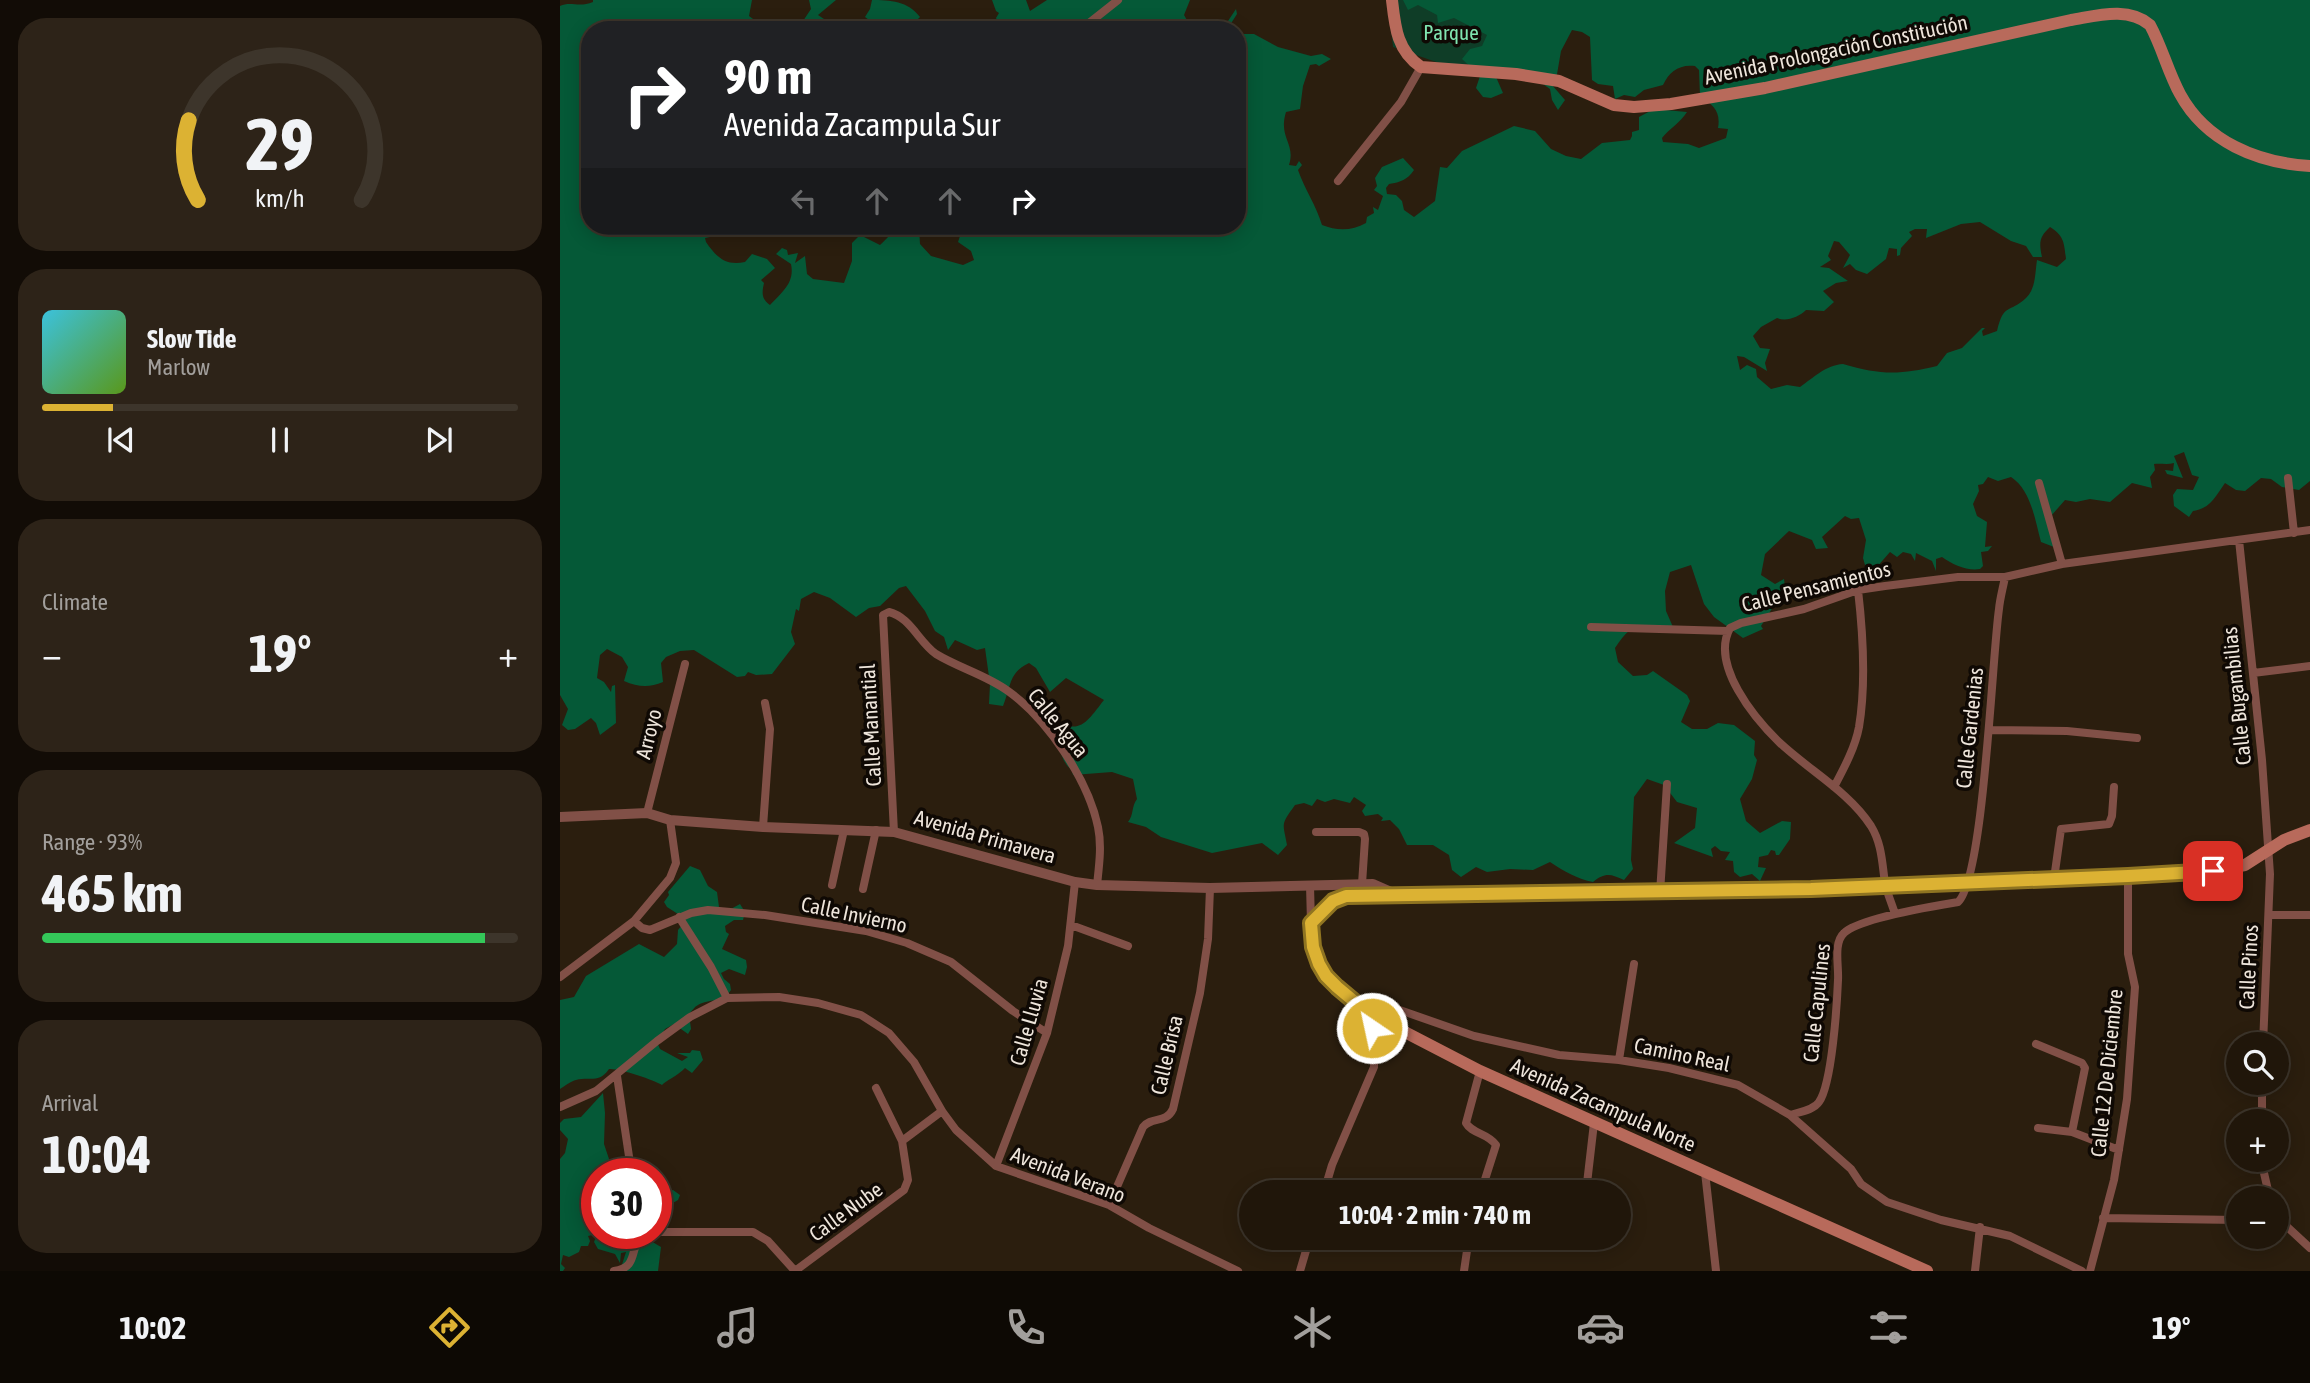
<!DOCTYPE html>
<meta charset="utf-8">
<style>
:root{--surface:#20160a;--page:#2d2318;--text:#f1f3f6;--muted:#a29f9c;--line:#3d352b;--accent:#dcb233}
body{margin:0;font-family:"Asap Condensed",sans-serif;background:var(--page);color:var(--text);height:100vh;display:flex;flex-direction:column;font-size:26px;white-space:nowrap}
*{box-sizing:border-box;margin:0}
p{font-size:23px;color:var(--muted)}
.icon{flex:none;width:38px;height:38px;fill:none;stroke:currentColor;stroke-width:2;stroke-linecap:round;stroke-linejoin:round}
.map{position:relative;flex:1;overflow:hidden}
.side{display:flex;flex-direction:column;gap:18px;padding:18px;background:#120c06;width:560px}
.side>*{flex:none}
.top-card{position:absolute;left:21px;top:21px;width:665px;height:214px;border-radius:28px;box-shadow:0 4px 18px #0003,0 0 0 2px var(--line);background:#202124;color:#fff;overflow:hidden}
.fabs{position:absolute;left:1666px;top:1032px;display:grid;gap:14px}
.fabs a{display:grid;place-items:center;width:63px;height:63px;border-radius:50%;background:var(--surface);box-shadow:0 4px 18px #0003,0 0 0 2px var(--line);font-size:35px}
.speed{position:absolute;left:21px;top:1158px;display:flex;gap:14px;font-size:35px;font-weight:700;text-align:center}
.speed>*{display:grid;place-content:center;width:91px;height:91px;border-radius:50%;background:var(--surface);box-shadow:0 4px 18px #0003,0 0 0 2px var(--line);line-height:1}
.speed .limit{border:10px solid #d22;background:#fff;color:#111}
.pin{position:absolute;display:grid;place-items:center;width:60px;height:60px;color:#fff;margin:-30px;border-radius:14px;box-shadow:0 4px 10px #0006}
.me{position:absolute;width:77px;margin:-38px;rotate:326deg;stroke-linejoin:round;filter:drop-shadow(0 0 5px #0008)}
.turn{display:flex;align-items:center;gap:24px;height:147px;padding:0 28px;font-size:32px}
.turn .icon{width:91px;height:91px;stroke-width:2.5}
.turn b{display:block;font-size:49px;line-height:60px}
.lanes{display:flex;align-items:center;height:66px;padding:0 28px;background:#0003;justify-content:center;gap:35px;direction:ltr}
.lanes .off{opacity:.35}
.big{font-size:52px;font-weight:700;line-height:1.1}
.side .card{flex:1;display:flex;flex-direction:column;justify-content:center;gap:10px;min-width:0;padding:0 24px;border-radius:28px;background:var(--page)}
.side .dial{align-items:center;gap:0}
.dial svg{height:182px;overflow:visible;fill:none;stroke:var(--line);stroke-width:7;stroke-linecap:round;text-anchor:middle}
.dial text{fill:var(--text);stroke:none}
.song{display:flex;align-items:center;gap:21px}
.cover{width:84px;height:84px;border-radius:10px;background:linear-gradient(135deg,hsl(190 70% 55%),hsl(90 70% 35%))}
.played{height:7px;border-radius:4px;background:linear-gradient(90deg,var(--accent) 15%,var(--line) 15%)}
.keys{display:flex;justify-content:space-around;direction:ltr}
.heat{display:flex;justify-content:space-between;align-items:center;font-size:38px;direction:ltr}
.charge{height:10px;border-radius:5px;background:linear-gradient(90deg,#34c759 93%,var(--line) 0)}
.trip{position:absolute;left:679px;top:1180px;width:392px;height:70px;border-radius:35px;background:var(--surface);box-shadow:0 4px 18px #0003,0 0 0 2px var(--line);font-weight:700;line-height:70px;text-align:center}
.tabs{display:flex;height:112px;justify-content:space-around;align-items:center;background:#0d0904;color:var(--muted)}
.tabs .icon{width:49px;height:49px}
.tabs .current{color:var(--accent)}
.tabs b{font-size:32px;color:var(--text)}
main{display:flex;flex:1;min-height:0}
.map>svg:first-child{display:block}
.green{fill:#0f3d27}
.forest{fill:#055937;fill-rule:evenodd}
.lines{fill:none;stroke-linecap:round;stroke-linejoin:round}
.minor{stroke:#815047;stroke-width:8}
.tertiary{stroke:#815047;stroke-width:10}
.secondary{stroke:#b86a5b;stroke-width:12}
.route-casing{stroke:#8f7421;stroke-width:18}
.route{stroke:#dcb233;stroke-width:12}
.labels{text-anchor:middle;stroke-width:7;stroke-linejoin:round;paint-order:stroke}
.park-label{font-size:21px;fill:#80e5b0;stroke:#0f0904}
.street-label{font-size:21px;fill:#eee5db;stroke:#0f0904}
</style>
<main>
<section class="side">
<div class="card dial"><svg viewBox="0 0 100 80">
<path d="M14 69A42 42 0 1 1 86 69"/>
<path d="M14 69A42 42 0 0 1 10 34" stroke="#dcb233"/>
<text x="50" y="56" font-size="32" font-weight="700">29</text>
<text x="50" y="72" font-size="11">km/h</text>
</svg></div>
<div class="card">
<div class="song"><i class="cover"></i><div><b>Slow Tide</b><p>Marlow</p></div></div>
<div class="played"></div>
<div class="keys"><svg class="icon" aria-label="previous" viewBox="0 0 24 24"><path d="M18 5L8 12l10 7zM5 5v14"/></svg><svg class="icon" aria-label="pause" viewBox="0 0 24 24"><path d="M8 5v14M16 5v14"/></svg><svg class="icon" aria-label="next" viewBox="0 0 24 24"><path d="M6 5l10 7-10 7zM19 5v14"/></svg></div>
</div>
<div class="card"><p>Climate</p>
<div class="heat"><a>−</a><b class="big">19°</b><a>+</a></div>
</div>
<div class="card"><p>Range · 93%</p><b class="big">465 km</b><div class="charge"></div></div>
<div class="card"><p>Arrival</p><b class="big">10:04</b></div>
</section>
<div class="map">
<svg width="1750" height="1271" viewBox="0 0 1750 1271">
<rect width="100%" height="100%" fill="#2b1e0e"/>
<path class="green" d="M828,0H960L902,71L833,47Z"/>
<path class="forest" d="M33,0H192L189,16L208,30H30V226H118L126,232L140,226L150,237L145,238L146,242C157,258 166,266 185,262L192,254L207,259L215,268L201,280L204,283C202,292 201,299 210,305C222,292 235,283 231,264L216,254L222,248L227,250L228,255L238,253L235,263L245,256L247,274L253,279L284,283L292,261V243L300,235L320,245C334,232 335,226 356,226L359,229L360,244L371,256L403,265L414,260L411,251L398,242L401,233L394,229L399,227L409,234H419L421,226H677V30L683,34H694L718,47L751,56L762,54L771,59L759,66L756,64L750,65L743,86L740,109L726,112C718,138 736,143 729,165L736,166L739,161L742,165L738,170C745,190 756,205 762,225C777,231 792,231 806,223L807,217L814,213L813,207L818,210L823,196L814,190L817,186L815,178L822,167L843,158L854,170C847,180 841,182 829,184L826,188L827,194L836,195L842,201L844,210L854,217L875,201L880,167L887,168L902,151L954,126L975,131L991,149L1006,156L1021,159L1042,143L1070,140L1072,136V132L1079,130V117L1094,109L1127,112C1121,122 1109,129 1102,138L1103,142L1128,144L1139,148L1166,138L1168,129L1158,128C1161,111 1153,105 1140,96L1139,70L1135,66C1119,64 1109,72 1103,85L1084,90L1075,97L1064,95L1055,99L1053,86L1038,84L1032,80L1030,37L1022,32L1012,30L1001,51L996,80L992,85L1005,100L998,110L992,100L990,89L973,77H936L943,93L931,98L923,97L916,88L920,76L902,59L910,49L922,46L927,35L894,18L878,23L877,15L858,5L848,10L843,0H1750V481L1739,490L1722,487L1711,479L1701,478L1685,491L1676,490L1665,483C1655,497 1651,508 1633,511L1629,517L1614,506L1613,495L1617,489L1633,490L1639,477L1632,475L1624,452L1614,456L1623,478L1607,474L1605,470L1613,471L1614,463C1607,465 1600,463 1594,464L1595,470L1590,477L1592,488L1572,483L1550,502L1530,499L1516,502L1505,500L1491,516L1494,547L1481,542C1475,520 1471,490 1451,477L1438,481L1428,477L1423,484L1418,485L1419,491L1413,504L1417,516L1427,522L1425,547L1432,546L1428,551L1421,552L1423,566L1420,569C1407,571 1393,565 1382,557L1376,559V571L1372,561L1356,553L1355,561L1351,554L1343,552L1337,557L1330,552L1316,568L1307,572L1303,558L1306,540L1299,518L1291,519L1285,516L1262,537L1268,548L1256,549L1252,540L1229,531L1205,554L1201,575L1215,584L1224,579L1227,603L1213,607L1201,626L1203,629L1183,638L1154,617L1144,604L1131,565L1110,572L1105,591L1106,611L1113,627L1109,633C1082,620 1072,622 1055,648L1058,662L1073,676L1087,675L1093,671L1127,695L1130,701L1121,722L1132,729H1147L1158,723L1174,725L1195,741L1194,755L1197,760L1192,779L1180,799L1186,821L1200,833L1222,821L1231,822L1230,839L1219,855H1216L1215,851L1211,850L1208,855L1199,857L1198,867L1206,868L1200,881L1192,874L1180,877L1174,872L1173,861L1165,860L1170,852L1161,851L1155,846L1151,849L1153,857L1114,843L1135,828L1137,808L1117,802L1104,785L1087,779L1074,797L1071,860L1073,869L1064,880C1051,874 1045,872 1033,882C1018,879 1003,871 990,862L973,870L950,869L927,872L916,867L901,877L892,870L889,855L873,845H847L839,829L830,820L821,821L823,818L818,814L805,816L802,811L806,805L794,797L790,803L774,799L765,802L757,799L752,806L744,803L735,805C720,826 723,822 727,845L718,855L702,843L652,853L601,837L586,827L568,822C574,815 571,807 577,799L573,779L552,772L513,775L512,770C499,761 499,741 497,726L492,725L489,707L492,704L494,719C520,737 528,720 544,700L506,678L490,692L476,668L469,663C449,672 451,686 443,706L429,704L430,684L425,648L417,650L395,640L388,650L384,637L375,631L365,611L346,586L339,588L320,606L309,608L296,617L270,598L254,592L241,599L239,611L236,609L231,632L235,644L212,674L196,675L188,672L185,676L177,677L134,650L120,651L106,657L101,663L103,682C89,688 78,687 64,681L68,667L62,657L47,649L40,655L37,678L44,682L51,692L52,686L55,685L56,723L40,735L36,723L31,718L15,729L8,730L2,725L8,709L0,695V6C11,1 19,8 33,2ZM1420,222L1451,241L1466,246L1473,257H1482C1479,243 1479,237 1490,227C1504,236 1504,242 1506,259L1497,267L1477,260C1475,272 1476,289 1466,298C1449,314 1444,302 1437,331L1423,336L1422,331L1425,328H1422L1402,348L1387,353L1377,366C1340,375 1320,375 1283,364C1266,365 1253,378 1240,387L1227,385L1211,389L1197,377L1196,369L1187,365L1180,370L1177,356L1184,357L1207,371L1205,363L1210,349L1200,348L1193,336L1201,327L1217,318C1226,322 1239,317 1246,310L1264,311L1274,302L1263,291L1276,283L1288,281L1269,268L1260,267L1271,260L1268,256L1274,241L1279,242L1290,255L1283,268L1290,264L1296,270L1307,274L1326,259L1329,248L1337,249V256L1340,255L1341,248L1352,236L1349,232L1355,229H1367L1366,238L1401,224Z
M249,0H276L258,15L264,19L257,27L250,30L241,24L251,9Z
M312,0C330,0 348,1 360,17L356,21L363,30H323L305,17L310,9Z
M432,0H466L470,11L487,0H630L624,15L628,22L656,29L666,24L676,9L677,14L670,25L677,30H437L440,27L436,18L439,13L436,11Z
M130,866L140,870L148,886L157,892L159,907L169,910L180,904L185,912L183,920H174L165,926L166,932L169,934L162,949L186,960L187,967L185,975L169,969L161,973L164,979L170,984L171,990C161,1004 150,998 138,1005C134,1007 132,1011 129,1014L131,1029L128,1034L114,1024L105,1029L97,1042L100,1049L122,1061L128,1057L117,1053H130L132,1050L140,1051L143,1060L132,1073L125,1068C119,1075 105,1081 102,1085C94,1080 59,1068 49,1069C39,1084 30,1076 16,1080C11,1081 5,1086 0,1089V1000L14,997L26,976L79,944L104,957L117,944L118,930L122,925L121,916L107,907L104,902L109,895L108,892Z
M43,1093L45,1113L44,1144L54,1174H37V1234L28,1236L30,1241L28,1246H21L19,1252L9,1257L3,1255L1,1264L5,1268L3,1271H0V1159L5,1153L8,1139L0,1130V1123L4,1119L21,1117Z
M113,1190L120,1195L118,1200L106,1207L96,1209V1194Z
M37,1234H86L84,1237L101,1247L98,1271H60L66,1252L61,1253L60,1263L55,1254L38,1249L34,1242Z"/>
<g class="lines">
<path class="minor" d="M524,27L558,0
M778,181L841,102L861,67
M1728,478L1734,533
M1479,483L1502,564
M1679,540L1702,760L1710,874L1703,1045
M1031,627L1168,631
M1693,673L1750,666
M1429,730L1507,731L1577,738
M1274,787C1284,768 1295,748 1299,727C1306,685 1303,633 1298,590
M87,813L125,664
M203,827L210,729L205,703
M334,832L323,615L329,612C350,617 359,642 376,654C399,668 426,675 448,691C487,719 528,779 538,827C542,846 539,866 537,885
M756,832H799L804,834L805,839L802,884
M1494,879L1501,829L1549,824L1552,816L1554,787
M272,885L284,830
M750,885L751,923
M303,889L316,830
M1100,893L1107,784
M1335,914C1332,904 1327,893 1325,883C1322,863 1322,844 1311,826C1289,792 1250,771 1220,743C1195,719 1150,665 1170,628L1181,623L1244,609L1298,590L1325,586L1398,577H1445L1502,564L1750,530
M1709,915H1750
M119,917L151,967L167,998
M74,921L82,928L90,930L131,913L148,910L205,915L306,931L347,943L391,962L453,1011L487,1033
M511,925L568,946
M0,977L74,921L110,878L116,863L110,820
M796,1004L811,1000L914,1036L999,1055L1059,1060L1109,1068L1178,1085L1230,1115L1291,1169L1301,1184L1327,1202L1381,1220L1450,1236L1522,1271
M1476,1044L1522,1063L1525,1068L1512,1132
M1059,1060L1074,964
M920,1071L906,1123C912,1134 928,1133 936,1145L921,1192
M57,1076L70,1163
M316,1088L342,1141
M0,1107L36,1091L97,1041L130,1017L167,998L219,997L258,1003L301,1015L329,1033L354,1062L382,1111L396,1130L436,1166L549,1205L589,1228L678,1271
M1230,1115C1239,1112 1254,1110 1259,1102C1272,1084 1277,1004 1278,980C1279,966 1273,943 1284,933C1299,918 1374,906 1398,902C1424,878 1432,656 1439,609C1440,598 1443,588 1445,577
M1702,1122V1083
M1478,1128L1512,1132L1559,1150
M1701,1160L1710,1199
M436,1166L487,1033L508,946L515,882
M1145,1172L1156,1271
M764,1192L772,1165L814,1067L815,1044L808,1013
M1026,1192L1034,1123
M549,1205L583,1127C592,1116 606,1124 613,1109L640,993L648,939L650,888
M1717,1213L1723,1223L1750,1248
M1543,1218L1678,1220
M96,1232H193L208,1241L235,1271
M1020,1244L1021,1237
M54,1271C80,1267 68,1248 83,1234
M235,1271L344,1190L348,1180L342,1141L382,1111
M740,1271L750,1237
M904,1271L909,1237
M1415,1271L1420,1227
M1530,1271L1554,1180L1567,1099L1575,987L1568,954V876"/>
<path class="tertiary" d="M0,817L87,813L110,820L203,827L334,832L515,882L537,885L650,888L813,884L838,895"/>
<path class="secondary" d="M832,0C835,27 837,51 861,67L956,74L999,81L1054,105L1074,107L1111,104L1205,88L1511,20C1536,16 1568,6 1590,25C1602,47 1608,72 1620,94C1646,142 1698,163 1750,166
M1367,1271L920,1071L808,1013L766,976L756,958L751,923C764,907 775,897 796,895L1251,889L1653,871L1685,865L1724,840L1750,830"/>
</g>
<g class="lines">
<g class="route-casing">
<path id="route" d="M812,1028L808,1013L777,987L766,976L759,964L753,947L751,923L773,901L786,896L1251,889L1568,876L1653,871"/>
</g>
<use href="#route" class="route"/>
</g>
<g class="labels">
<g class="park-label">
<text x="891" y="40">Parque</text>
</g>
<g class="street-label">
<text transform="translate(1276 50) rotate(-12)" y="7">Avenida Prolongación Constitución</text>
<text transform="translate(1256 587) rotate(-14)" y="7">Calle Pensamientos</text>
<text transform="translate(1677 696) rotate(-96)" y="7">Calle Bugambilias</text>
<text transform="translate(498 723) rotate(51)" y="7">Calle Agua</text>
<text transform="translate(311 725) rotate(-93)" y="7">Calle Manantial</text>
<text transform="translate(1410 728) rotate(-84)" y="7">Calle Gardenias</text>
<text transform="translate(89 734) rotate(-76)" y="7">Arroyo</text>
<text transform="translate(425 837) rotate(16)" y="7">Avenida Primavera</text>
<text transform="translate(294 915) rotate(12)" y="7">Calle Invierno</text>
<text transform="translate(1689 967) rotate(-87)" y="7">Calle Pinos</text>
<text transform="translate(1257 1003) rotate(-84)" y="7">Calle Capulines</text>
<text transform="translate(469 1022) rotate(-74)" y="7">Calle Lluvia</text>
<text transform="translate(607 1055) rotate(-77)" y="7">Calle Brisa</text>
<text transform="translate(1122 1055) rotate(12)" y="7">Camino Real</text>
<text transform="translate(1547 1073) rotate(-84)" y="7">Calle 12 De Diciembre</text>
<text transform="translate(1043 1105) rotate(24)" y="7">Avenida Zacampula Norte</text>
<text transform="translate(508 1175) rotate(21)" y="7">Avenida Verano</text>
<text transform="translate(286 1212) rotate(-36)" y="7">Calle Nube</text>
</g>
</g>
</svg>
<div class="fabs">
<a><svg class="icon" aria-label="search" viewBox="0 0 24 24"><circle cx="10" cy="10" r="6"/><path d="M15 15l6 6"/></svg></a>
<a>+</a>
<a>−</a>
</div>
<div class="speed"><div class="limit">30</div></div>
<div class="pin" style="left:1653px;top:871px;background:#d93025"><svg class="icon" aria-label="arrive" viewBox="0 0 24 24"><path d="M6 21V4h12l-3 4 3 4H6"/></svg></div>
<svg class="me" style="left:812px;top:1028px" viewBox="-20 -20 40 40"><circle r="17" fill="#dcb233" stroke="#fff" stroke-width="3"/><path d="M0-11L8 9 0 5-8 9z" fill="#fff"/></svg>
<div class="trip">10:04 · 2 min · 740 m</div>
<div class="top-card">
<div class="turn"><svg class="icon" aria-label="right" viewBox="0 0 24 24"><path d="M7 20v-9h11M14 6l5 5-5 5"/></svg><div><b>90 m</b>Avenida Zacampula Sur</div></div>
<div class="lanes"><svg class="icon off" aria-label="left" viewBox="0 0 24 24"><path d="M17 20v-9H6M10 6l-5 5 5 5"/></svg><svg class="icon off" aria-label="ahead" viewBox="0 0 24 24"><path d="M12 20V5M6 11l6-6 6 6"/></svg><svg class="icon off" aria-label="ahead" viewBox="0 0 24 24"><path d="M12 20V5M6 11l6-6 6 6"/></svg><svg class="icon" aria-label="right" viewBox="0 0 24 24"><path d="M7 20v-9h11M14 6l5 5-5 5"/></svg></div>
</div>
</div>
</main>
<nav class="tabs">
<b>10:02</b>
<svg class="icon current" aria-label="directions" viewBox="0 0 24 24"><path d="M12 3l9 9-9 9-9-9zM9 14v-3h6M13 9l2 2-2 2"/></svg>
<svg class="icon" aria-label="music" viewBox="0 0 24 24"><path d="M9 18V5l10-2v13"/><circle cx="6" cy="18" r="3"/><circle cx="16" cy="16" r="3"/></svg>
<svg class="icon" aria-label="phone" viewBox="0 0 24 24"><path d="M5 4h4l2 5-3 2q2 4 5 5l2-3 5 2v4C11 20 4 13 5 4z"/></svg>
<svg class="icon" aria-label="climate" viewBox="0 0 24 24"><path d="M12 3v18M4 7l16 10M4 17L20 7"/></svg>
<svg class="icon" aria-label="car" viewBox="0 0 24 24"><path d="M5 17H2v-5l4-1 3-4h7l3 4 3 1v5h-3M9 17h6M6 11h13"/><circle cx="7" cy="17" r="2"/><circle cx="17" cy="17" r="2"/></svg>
<svg class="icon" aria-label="filters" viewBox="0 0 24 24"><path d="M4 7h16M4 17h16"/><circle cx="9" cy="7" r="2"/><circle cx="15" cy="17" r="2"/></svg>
<b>19°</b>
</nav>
